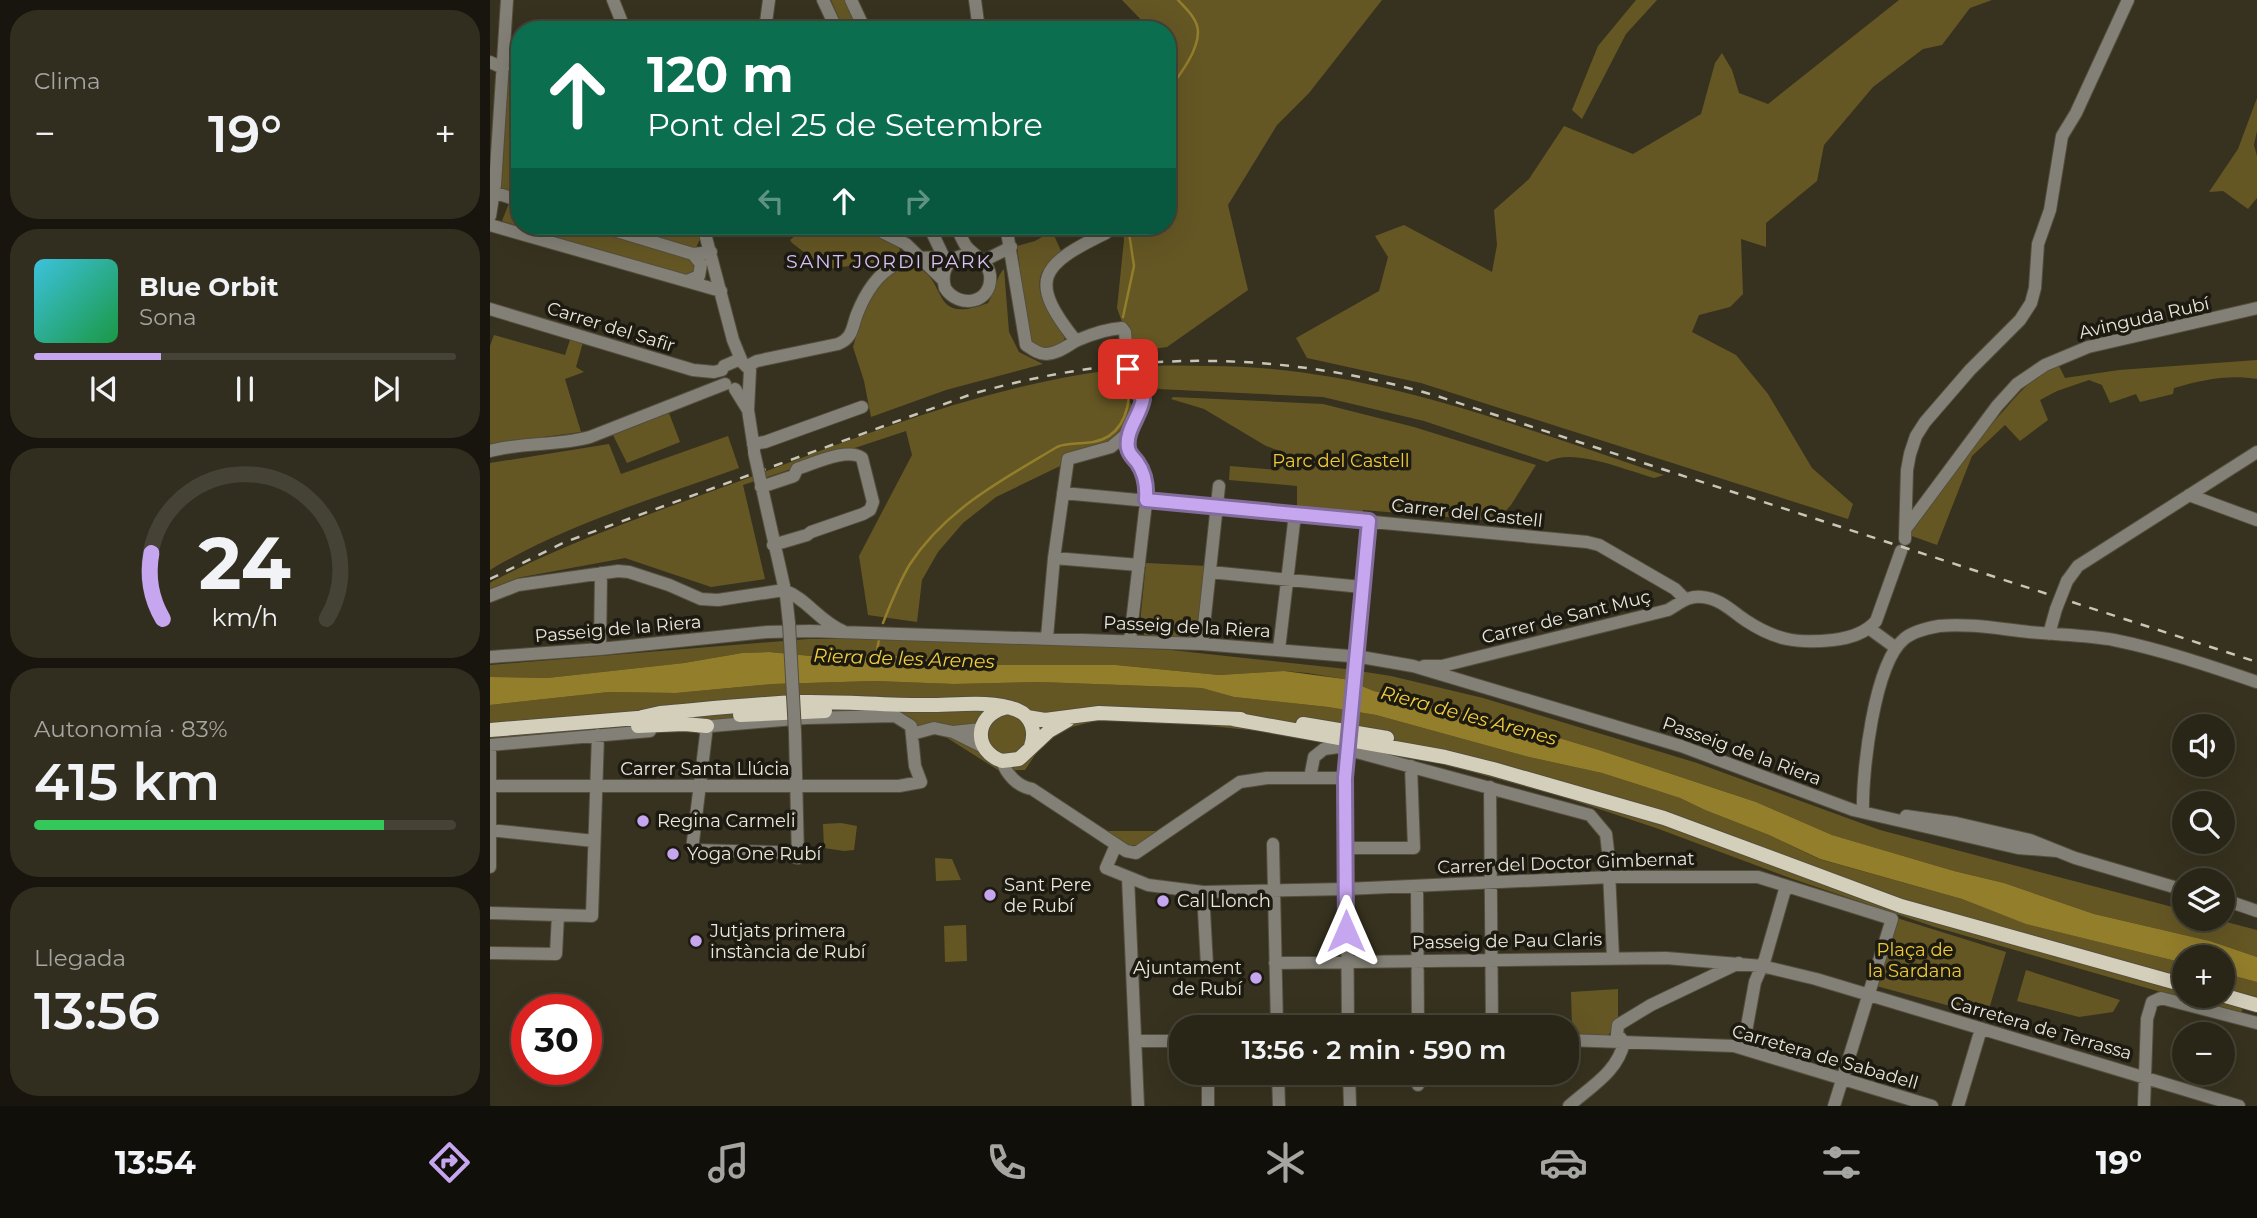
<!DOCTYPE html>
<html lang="es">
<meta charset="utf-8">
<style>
:root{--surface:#292617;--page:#312e20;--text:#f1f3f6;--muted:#a5a5a1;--line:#454336;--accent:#c7a6f0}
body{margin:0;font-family:Montserrat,sans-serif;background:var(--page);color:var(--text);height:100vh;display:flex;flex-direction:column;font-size:26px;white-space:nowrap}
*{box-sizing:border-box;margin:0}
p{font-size:23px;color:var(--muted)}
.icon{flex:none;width:38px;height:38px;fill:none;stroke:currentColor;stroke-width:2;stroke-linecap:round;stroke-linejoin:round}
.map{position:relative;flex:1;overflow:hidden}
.sheet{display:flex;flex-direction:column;gap:10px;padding:10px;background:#17150d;width:490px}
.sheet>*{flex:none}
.top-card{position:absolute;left:21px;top:21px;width:665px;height:214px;border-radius:28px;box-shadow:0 7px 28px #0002,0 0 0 2px var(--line);background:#0b6e4f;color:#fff;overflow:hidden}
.tools{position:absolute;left:1682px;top:714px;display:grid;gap:14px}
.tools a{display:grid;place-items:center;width:63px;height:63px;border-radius:50%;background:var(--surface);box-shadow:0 7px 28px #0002,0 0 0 2px var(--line);font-size:35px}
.speed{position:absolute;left:21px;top:994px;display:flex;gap:14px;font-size:35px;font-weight:700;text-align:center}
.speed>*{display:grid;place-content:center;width:91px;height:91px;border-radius:50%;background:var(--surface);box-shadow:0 7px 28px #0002,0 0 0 2px var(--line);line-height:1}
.speed .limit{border:10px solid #d22;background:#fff;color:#111}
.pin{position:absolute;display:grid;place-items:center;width:60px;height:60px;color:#fff;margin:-30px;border-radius:14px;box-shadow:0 4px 10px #0006}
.me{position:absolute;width:77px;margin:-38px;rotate:0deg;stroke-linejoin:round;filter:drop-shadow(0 0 5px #0008)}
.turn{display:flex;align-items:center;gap:24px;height:147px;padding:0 21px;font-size:32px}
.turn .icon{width:91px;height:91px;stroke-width:2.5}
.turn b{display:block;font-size:49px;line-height:60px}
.lanes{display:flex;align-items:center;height:66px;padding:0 21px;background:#0003;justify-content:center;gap:35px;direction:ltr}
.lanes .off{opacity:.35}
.big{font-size:52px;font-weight:600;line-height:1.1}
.sheet .tile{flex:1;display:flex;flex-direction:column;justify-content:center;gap:10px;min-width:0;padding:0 24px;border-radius:28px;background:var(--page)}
.sheet .dial{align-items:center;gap:0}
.dial svg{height:182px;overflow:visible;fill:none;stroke:var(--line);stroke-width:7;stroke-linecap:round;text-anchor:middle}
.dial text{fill:var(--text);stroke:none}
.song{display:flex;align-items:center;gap:21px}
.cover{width:84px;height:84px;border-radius:10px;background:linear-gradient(135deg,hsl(190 70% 55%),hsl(140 70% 35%))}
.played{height:7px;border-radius:4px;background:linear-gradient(90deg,var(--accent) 30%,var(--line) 30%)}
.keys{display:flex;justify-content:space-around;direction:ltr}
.heat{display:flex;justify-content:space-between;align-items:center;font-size:38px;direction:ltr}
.charge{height:10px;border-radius:5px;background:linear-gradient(90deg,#34c759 83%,var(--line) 0)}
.trip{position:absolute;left:679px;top:1015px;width:410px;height:70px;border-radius:28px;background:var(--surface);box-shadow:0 7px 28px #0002,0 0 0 2px var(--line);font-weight:600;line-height:70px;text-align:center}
.tabs{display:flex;height:112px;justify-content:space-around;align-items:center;background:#100f09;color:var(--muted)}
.tabs .icon{width:49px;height:49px}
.tabs .on{color:var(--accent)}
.tabs b{font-size:32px;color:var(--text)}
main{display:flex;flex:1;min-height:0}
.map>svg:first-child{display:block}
.green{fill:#655724}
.water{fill:#937e2b}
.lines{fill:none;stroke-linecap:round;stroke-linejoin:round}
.stream{stroke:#937e2b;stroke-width:2.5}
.minor-casing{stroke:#544f3d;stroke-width:14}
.major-casing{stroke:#544f3d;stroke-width:16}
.minor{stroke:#838077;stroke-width:12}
.major{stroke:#d4cfbb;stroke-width:14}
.rail{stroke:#c9c6b8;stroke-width:2.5;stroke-dasharray:9 9;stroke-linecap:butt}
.minor-bridge-casing{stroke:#544f3d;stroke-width:14;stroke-linecap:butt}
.minor-bridge{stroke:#838077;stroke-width:12}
.route-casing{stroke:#816c9c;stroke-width:18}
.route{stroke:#c7a6f0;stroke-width:12}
.poi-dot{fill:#c7a6f0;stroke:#1c1a11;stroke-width:2.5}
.labels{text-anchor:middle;stroke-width:7;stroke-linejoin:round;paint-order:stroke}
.street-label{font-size:18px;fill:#eae7db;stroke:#1c1a11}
.park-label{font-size:18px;fill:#efcb37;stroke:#1c1a11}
.poi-label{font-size:18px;fill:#eae7db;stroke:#1c1a11;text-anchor:start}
.neighbourhood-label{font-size:19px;letter-spacing:2px;fill:#dbc3fa;stroke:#1c1a11}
.water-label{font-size:19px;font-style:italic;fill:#f4d03e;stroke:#1c1a11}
</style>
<main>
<section class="sheet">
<div class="tile"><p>Clima</p>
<div class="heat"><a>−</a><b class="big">19°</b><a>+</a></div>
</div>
<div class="tile">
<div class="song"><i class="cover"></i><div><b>Blue Orbit</b><p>Sona</p></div></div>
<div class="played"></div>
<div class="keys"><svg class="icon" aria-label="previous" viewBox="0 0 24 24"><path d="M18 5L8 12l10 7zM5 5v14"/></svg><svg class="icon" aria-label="pause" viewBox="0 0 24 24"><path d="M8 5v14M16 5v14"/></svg><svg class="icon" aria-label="next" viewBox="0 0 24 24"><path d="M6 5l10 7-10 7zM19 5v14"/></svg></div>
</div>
<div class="tile dial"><svg viewBox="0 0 100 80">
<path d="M14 69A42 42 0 1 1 86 69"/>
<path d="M14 69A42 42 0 0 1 9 40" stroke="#c7a6f0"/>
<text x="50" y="56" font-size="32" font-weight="700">24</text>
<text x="50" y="72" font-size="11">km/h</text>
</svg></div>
<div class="tile"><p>Autonomía · 83%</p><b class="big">415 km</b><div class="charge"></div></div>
<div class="tile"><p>Llegada</p><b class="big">13:56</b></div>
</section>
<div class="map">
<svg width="1767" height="1106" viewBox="0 0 1767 1106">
<rect width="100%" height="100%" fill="#37321f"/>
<path class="green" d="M341,0H357L370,30H354Z
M632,0H892L819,93L787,125L738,205L758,290L677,347L643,352L627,308L634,240L632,226H677V30H661Z
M1146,0H1167L1136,34L1092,119L1082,110L1108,46Z
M1409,0H1502L1480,8L1452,45L1433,49L1383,87L1334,145L1327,181L1276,223V247L1251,239L1253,294L1240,307L1209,315L1202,332L1246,355L1278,394L1322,468L1363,504L1358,519L931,383L817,358L806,338L889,291L898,257L885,236L914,225L1002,272L1007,245L1004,210L1039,179L1074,126L1143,154L1211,114L1225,63L1232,53L1242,70L1249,93L1278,104Z
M22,50L30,54V201L5,193Z
M1767,98V131L1764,145L1767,156V198L1758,209L1733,191L1719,192L1748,149Z
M19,203L30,207V226H95L191,254L208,264L205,272L193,276L12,221Z
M112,226H206L211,237L203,254Z
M299,226H368L407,246L410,250L408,257L400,261L336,269L302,243L300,240L306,235Z
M562,231L572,253C565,258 556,264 552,272C542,294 564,321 575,338C567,354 544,351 538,334L527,246L545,241Z
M422,266C461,276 436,327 498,303C504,293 507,275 514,269L519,332L529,352L553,364L456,390L381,417L374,381L363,347L374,309L382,294L396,277L410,268Z
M4,335L75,355L81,337L93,342L86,367L94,372L75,379L91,432L0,444V346Z
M1767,360V379C1739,374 1711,380 1684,388L1683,394L1650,402L1646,394L1620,403L1612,385L1599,380L1567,391L1550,400L1558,420L1530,441L1515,425L1482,456L1447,545L1419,535L1422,525C1450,489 1477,452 1507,418C1527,396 1540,376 1569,366L1575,378L1629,370Z
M666,366C683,365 701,366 719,366C877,366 1026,426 1174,475L1164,478C1135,470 1083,447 1057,462L934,421L833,397L668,389Z
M615,371L624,378L647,413L622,441L506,497L473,523L448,552L432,580L427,622L378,615L369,556L422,455L416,431L253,485L275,579L221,587L135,558L27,578L0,589V583L3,581C82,540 166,512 250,481C368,437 489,388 615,371Z
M683,397L833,404L924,427L1046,465L1021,505L1006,521L873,510L871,514L807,507V486L739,480L740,466L788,470L793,465L796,453L776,446L714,409L681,399Z
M179,413L190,442L137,463L123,435Z
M238,436L249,468C165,498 77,524 0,570V463L119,444L131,474Z
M656,563L717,566L710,637H655L650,623Z
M318,639H458L681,650L856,669L901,676L993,698L1207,763L1390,830L1694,910V919H1725L1767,930V957L1720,941L1604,914L1514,883L1464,871L1342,835L1266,802L1109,750L1026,725L884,691L854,679L817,673L794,671L729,675L626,665H467L416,656H321L279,652L252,653L194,663L57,678L0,677V665Z
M385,681L464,684L550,682L713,688L744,697L838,707L886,715L1039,757L1112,773L1190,798L1215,810L1279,835L1329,859L1472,899L1537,924L1694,963V996H1732L1733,973L1767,982V1000L1762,996H1765L1756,994L1751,1015L1445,927L1300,878L1166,828L1070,796L938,760L778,732L701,724L609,720L570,730L553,743L535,770H508L451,734L431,727L409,715L0,740V705L119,692L186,693L283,684Z
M351,823L367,826L364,850L354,851L334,848L333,824Z
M616,831H671C642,849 645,851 616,831Z
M445,858L462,859L471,880L446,881Z
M1397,915L1516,952L1497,1016L1379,984Z
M476,925L477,961L455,962L454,926Z
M1536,970L1630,1000L1623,1012L1589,1017L1527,1001Z
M1128,989V1021L1117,1037H1094L1082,1027L1081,992Z"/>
<path class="water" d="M279,652L321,656H416L467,665H626L729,675L794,671L854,679L884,691L1026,725L1109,750L1266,802L1342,835L1464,871L1514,883L1604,914L1720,941L1767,957V982L1733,973L1732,957H1694V963L1536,924L1472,899L1330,859L1279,835L1215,810L1190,798L1112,773L1039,757L886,715L838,707L744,697L712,688L550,682L464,684L385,681L283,684L186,693L119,692L0,705V677L57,678L194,663L252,653Z"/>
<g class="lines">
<path class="stream" d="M677,92C689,76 708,52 708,32C708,19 696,9 688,0
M633,317L644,266L638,226
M393,623C401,603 409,582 420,564C456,509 512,480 567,447C576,443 584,444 594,443C623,442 636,424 639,397
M386,657L389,639"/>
<g class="minor-casing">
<path id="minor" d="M123,0L135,30
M333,0L347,30
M361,0L375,30
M485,0L489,30
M275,30L279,0
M0,62L13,68
M0,191L30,201
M0,216L5,185L17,0
M0,225L231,291
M110,226L203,254L221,252
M213,226L243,340L252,362
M380,226L416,244L453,280
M439,226L457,264
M466,226C469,232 472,240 476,246C484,256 498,261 500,275C503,303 469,310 455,288C449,266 465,250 487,257
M516,226L536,345C542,349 548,354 556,354C568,354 578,345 588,340C602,334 616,329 632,328L635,332L638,369L641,382L653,399C650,415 635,430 638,447C639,455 646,460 650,467C655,475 656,484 657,494L640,640
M493,261L521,247
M197,281L209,276L211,264L203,254
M0,309L203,370L224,372L232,370
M586,341C537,280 550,265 616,233
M234,366L248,360L252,362L260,370L258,410L264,449
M257,366L267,361L348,344C363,338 362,327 367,314C386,266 413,252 463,259
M245,389L258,410
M263,444L275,442L372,407
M0,451C33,442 67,446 100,437L235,384
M270,479L296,595L299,623
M271,487L304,476L307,469C323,464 358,447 372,458L383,502L380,510L373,514L321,532L317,535L283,545
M573,493L1097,542L1109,545L1185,589L1195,599
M1699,495L1767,520
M1417,527L1507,406L1527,384L1555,365L1598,347L1767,308
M1415,539L1417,470L1420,454L1426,436L1435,422L1480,370L1530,320L1541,303L1545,288L1548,244L1560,210L1572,136L1586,113L1638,0
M564,558L649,565
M720,572L872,587
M1577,581L1588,566L1767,452
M294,590C317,599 330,622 353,631
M0,596L28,585L128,571L139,572L179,585L211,599L228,600L294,590
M1380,629L1406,648
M1559,634L1566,609
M557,637L564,558L578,459L621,447L639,432
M712,644L729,486
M110,649L111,573
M789,649L805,514
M0,657L110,649L277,632L320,631L712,644L871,657L923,666L1191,746L1363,810L1528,848L1567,851
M865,662L879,521
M934,666H952L1178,610C1189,604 1198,595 1212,597C1229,598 1242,611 1255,620C1285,640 1307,644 1343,640C1359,638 1375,634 1386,621L1411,551
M217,726L202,850L286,852L308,858L305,732
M463,732L493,747
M422,734L444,728L463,732L491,729
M0,745L160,731
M0,750V867
M512,761C516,774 528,787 542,789L636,851L646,853L750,782L777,778H855
M856,772L858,1027
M820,778L824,757L834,749L848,747L1100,815L1116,834L1118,851L1123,957
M0,786H409L431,782L425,766L421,726L405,716L316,718L210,727
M1000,787L1002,1027
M1373,811C1372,772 1384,664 1414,639C1423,631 1438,628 1449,626C1479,623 1510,629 1539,632C1567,635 1597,635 1624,640C1673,650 1720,666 1767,682
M1416,816L1466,823L1540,840L1585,858L1694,890
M0,830L104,841
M783,844L787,1027
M626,845L616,868L658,885L713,892L856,889L1121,877H1268L1402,919L1344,1106
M856,848H924L921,766
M638,877L648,1106
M927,886L928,1027
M713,892L717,966
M1732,899L1767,911
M0,913L102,916L108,735
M0,953L66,954L68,915
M785,963L1176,958L1272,966L1326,979L1749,1106
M1076,1040L1244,1046L1442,1106
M645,1041H691
M1134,1042L1127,1034L1128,1025L1161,1005L1249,963
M1253,1048L1265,982L1275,959L1296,886
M718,1073V1106
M788,1073L789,1106
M859,1073L860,1106
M928,1085V1073
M1079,1106C1100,1087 1128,1072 1134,1042
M1468,1106L1491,1029
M1654,1106L1657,1019L1662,1002L1671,998L1767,1023"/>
</g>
<g class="major-casing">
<path id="major" d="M514,708C484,716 483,751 512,761L529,759L559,731L578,720
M250,715L335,711
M152,717L170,713C216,709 262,704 309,702C350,701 391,705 432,705C460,706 501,699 527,710C542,716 546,732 541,746
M537,717L555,720L609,713L751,719
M743,719L955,757L1003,769L1174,818L1411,906L1694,985
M813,724L897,738
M148,726L194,724L217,726
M0,730L160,717
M1732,995L1767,1005"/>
</g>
<use href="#minor" class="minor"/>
<use href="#major" class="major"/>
<path class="rail" d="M0,579L75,542L482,394C639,349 790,350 947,396L1767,662"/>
<g class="minor-bridge-casing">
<path id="minor-bridge" d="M264,452L270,479
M1566,609L1577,581
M299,623L305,732
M856,772L864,666"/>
</g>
<use href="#minor-bridge" class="minor-bridge"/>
</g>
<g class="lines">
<g class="route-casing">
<path id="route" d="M638,369L642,382L653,399C650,416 635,431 638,448C639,454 643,457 647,462C655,473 657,486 656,500L879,521L855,778L856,931"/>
</g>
<use href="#route" class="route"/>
</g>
<g class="poi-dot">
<circle cx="153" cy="821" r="7"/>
<circle cx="183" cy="854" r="7"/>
<circle cx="500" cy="895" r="7"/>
<circle cx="673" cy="901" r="7"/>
<circle cx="206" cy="941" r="7"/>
<circle cx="766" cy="978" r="7"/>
</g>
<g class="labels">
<g class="street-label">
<text transform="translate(1654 318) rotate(-13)" y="6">Avinguda Rubí</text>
<text transform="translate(121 327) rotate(17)" y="6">Carrer del Safir</text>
<text transform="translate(977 513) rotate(6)" y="6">Carrer del Castell</text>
<text transform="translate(1076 617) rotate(-14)" y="6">Carrer de Sant Muç</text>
<text transform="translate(697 627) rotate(3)" y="6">Passeig de la Riera</text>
<text transform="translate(128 629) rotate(-5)" y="6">Passeig de la Riera</text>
<text transform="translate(1252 751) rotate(20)" y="6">Passeig de la Riera</text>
<text x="215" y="775">Carrer Santa Llúcia</text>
<text transform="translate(1076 863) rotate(-2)" y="6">Carrer del Doctor Gimbernat</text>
<text transform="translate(1017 941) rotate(-1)" y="6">Passeig de Pau Claris</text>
<text transform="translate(1551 1028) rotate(16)" y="6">Carretera de Terrassa</text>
<text transform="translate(1335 1057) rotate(16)" y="6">Carretera de Sabadell</text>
</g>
<g class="park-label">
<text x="851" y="467">Parc del Castell</text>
<text x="1425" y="956">Plaça de<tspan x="1425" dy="21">la Sardana</tspan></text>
</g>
<g class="poi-label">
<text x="167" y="827">Regina Carmeli</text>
<text x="197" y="860">Yoga One Rubí</text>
<text x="514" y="891">Sant Pere<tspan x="514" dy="21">de Rubí</tspan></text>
<text x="687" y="907">Cal Llonch</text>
<text x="220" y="937">Jutjats primera<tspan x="220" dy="21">instància de Rubí</tspan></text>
<text x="752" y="974" text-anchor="end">Ajuntament<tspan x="752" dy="21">de Rubí</tspan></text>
</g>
<g class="neighbourhood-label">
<text x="399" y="268">SANT JORDI PARK</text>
</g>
<g class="water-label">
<text transform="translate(414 658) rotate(2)" y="7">Riera de les Arenes</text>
<text transform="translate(979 715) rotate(15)" y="7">Riera de les Arenes</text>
</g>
</g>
</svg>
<div class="tools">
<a><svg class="icon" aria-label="sound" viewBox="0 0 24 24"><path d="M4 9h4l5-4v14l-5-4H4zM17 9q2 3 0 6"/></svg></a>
<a><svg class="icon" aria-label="search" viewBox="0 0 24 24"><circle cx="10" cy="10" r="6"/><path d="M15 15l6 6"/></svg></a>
<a><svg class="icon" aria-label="layers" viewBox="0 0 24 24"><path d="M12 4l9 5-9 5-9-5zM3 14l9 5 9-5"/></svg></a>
<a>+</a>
<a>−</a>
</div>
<div class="speed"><div class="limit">30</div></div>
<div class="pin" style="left:638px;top:369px;background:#d93025"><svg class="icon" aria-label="arrive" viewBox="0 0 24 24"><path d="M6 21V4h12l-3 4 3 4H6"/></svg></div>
<svg class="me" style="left:856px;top:931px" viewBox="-20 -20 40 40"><path d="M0-17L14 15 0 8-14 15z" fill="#c7a6f0" stroke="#fff" stroke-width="4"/></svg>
<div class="trip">13:56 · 2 min · 590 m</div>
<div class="top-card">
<div class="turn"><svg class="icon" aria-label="ahead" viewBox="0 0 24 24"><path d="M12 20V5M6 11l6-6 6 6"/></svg><div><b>120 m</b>Pont del 25 de Setembre</div></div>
<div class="lanes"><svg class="icon off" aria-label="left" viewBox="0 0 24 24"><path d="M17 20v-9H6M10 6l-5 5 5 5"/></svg><svg class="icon" aria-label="ahead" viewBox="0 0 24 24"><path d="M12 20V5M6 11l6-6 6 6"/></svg><svg class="icon off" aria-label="right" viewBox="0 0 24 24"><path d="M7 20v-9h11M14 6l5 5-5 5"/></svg></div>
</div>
</div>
</main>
<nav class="tabs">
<b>13:54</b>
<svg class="icon on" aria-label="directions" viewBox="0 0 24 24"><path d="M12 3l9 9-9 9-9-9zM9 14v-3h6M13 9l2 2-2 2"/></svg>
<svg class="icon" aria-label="music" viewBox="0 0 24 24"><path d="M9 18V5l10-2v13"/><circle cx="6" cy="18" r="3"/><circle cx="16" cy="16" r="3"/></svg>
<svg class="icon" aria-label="phone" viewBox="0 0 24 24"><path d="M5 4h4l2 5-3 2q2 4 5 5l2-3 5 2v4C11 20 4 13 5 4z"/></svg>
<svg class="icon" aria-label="climate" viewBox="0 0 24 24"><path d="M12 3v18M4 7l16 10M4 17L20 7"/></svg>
<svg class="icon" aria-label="car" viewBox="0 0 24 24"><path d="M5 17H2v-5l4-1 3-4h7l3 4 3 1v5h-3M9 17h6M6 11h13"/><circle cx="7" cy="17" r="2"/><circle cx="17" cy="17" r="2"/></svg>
<svg class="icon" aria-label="filters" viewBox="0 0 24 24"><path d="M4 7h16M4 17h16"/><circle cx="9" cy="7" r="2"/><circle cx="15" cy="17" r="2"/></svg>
<b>19°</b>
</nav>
